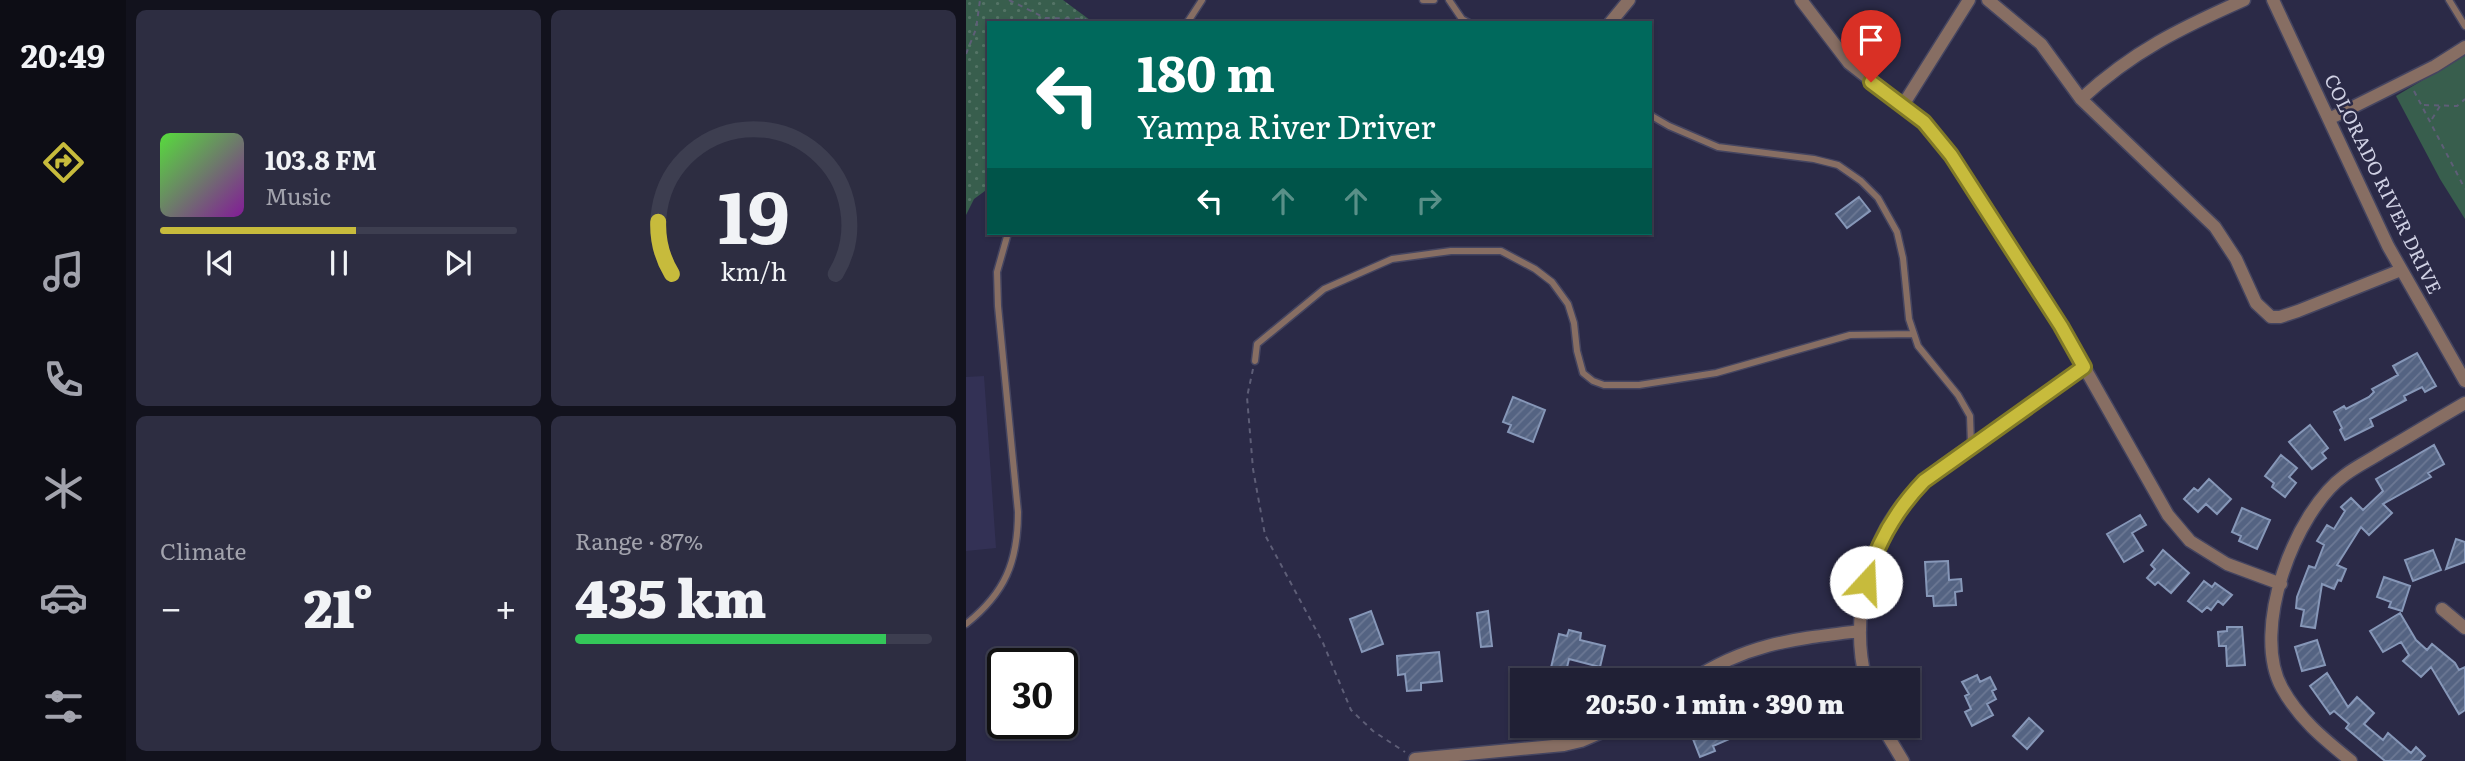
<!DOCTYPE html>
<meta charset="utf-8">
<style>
:root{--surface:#202035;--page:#2d2d41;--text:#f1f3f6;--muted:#a2a3ad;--line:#3d3e50;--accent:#c7bb3c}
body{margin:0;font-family:Literata,serif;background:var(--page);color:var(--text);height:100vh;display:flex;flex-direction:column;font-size:26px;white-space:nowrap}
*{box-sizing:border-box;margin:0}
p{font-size:23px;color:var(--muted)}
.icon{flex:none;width:38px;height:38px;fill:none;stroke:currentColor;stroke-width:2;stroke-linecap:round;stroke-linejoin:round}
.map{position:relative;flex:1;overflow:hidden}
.panel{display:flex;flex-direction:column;gap:10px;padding:10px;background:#12121d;width:840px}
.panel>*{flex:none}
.top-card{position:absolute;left:21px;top:21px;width:665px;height:214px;border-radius:0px;box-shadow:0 2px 5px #0004,0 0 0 2px var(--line);background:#00695c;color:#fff;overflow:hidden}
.speed{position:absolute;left:21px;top:648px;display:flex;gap:14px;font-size:35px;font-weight:700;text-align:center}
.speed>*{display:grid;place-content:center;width:91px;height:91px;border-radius:50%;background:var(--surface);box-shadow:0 2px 5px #0004,0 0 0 2px var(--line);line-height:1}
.speed .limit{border:4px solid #111;border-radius:10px;background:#fff;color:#111}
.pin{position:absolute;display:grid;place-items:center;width:60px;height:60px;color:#fff;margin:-72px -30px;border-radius:50% 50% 50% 0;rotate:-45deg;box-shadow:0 0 7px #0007}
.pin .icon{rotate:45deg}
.me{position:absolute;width:77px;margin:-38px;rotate:20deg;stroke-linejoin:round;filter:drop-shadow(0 0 5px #0008)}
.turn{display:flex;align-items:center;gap:24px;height:147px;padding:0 35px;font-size:32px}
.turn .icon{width:91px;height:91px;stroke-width:2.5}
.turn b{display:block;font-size:49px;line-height:60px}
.lanes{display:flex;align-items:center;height:66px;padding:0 35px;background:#0003;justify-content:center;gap:35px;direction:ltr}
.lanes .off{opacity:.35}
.big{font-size:52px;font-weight:800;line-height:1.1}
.panel .widget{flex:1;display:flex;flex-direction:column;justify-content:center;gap:10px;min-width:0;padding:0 24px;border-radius:10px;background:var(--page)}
.panel .dial{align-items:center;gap:0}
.dial svg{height:182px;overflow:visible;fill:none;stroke:var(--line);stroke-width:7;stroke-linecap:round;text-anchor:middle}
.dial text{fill:var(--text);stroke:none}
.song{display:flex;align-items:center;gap:21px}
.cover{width:84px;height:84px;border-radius:10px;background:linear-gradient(135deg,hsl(110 70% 55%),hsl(290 70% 35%))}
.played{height:7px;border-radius:4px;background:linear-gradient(90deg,var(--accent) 55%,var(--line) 55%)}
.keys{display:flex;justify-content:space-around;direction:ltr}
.heat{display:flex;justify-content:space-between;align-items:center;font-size:38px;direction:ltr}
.charge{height:10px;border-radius:5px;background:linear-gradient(90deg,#34c759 87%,var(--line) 0)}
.panel .tiles{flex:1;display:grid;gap:10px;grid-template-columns:repeat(2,1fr)}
.trip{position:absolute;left:544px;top:668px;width:410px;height:70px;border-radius:0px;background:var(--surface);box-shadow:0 2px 5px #0004,0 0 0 2px var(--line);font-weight:800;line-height:70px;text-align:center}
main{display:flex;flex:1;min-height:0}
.dock{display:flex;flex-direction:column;width:126px;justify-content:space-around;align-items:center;background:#0d0d15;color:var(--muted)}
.dock .icon{width:49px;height:49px}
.dock .on{color:var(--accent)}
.dock b{font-size:32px;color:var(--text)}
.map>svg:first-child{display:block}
.built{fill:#333155}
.grass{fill:url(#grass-dots)}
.park{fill:#385e4d}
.building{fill:url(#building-hatch);stroke:#8697b8;stroke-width:2}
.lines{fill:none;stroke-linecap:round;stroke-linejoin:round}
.service-casing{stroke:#454560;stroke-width:9}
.minor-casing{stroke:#454560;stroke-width:15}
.path{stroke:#5e5e77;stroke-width:2;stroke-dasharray:5 5;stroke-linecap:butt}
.service{stroke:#876e63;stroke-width:6}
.minor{stroke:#876e63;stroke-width:12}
.route-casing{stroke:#817a27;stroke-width:18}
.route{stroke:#c7bb3c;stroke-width:12}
.labels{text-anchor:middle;stroke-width:5;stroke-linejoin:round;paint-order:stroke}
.street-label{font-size:19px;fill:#d0d1e4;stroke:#2b2a47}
</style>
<main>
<nav class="dock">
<b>20:49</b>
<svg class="icon on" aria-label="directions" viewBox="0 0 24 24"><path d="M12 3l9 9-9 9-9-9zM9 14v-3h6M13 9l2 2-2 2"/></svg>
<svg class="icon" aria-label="music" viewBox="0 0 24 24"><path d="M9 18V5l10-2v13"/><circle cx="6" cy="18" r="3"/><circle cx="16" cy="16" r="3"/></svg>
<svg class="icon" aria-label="phone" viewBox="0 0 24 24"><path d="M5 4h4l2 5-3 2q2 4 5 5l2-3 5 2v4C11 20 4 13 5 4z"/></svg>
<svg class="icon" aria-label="climate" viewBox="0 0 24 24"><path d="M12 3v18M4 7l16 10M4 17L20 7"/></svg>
<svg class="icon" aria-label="car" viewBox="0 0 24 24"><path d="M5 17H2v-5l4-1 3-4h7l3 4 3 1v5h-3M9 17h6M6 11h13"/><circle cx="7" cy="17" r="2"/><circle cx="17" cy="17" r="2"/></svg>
<svg class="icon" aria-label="filters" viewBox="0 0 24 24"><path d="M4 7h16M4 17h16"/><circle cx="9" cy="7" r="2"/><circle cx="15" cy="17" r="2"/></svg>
</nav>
<section class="panel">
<div class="tiles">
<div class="widget">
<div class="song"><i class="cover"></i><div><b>103.8 FM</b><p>Music</p></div></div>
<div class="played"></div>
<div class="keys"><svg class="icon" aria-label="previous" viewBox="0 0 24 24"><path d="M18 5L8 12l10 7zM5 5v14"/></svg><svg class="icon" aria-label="pause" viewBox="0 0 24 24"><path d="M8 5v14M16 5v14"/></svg><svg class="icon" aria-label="next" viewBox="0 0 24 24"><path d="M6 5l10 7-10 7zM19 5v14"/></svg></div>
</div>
<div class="widget dial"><svg viewBox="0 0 100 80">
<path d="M14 69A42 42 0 1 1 86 69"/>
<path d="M14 69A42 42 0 0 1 8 46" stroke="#c7bb3c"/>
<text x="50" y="56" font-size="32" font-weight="700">19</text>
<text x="50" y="72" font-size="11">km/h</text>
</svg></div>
<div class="widget"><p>Climate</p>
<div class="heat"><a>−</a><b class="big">21°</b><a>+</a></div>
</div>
<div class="widget"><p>Range · 87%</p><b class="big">435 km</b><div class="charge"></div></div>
</div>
</section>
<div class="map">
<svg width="1499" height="761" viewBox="0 0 1499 761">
<defs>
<pattern id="grass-dots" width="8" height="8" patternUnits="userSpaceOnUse" patternTransform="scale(1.75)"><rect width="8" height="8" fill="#385e4d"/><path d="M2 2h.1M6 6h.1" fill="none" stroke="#547466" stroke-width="1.8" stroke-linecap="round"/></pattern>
<pattern id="building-hatch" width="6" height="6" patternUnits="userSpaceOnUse" patternTransform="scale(1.75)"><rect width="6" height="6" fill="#546382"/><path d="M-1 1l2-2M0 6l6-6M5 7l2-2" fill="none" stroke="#6c7894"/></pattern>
</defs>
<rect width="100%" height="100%" fill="#2b2a47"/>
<path class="built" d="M18,376L30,548L0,551V377Z"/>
<path class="grass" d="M0,0H97L128,23H23V188L8,199L0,215Z"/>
<path class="park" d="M1499,55V219L1474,179L1430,96Z"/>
<path class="building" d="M893,197L904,211L881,228L870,214Z
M1451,353L1470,386L1459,392L1456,387L1438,396L1440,400L1404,419L1407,426L1379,440L1374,430L1376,428L1368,412L1378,406L1380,409L1403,397L1408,392L1406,389L1432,375L1427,366Z
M547,397L579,410L567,442L542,432L545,425L537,422Z
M1344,425L1362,448L1356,453L1360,458L1346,469L1323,442Z
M1468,445L1478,464L1462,473L1465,477L1417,504L1426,513L1403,535L1395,527L1371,565L1380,569L1375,581L1372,580L1368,589L1356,584L1349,628L1335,626L1338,610L1330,608L1331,597L1343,566L1349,568L1358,545L1351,541L1361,525L1368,529L1379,511L1375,507L1385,498L1397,510L1417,491L1410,479Z
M1315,455L1331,468L1323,477L1330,483L1319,497L1306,487L1308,483L1299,476Z
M1243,479L1265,499L1251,514L1240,504L1232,512L1218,499L1228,488L1232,491Z
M1276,508L1304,520L1291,549L1273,541L1275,536L1266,532Z
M1174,515L1180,525L1166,533L1177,551L1158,562L1141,534Z
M1490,539L1499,542V562L1480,569Z
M1197,550L1223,573L1205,593L1192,582L1189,585L1181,578L1189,569L1185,565Z
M1467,550L1475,570L1447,581L1439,560Z
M982,561L983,580L995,579L996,591L989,592L990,605L968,606L967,596H961L959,562Z
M1418,577L1444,586L1436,611L1423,607L1425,602L1411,597Z
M1238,581L1246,587L1249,583L1266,595L1257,605L1252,601L1245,610L1241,607L1236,612L1222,601Z
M405,611L417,644L396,652L384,619Z
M522,611L526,646L515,647L511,613Z
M1434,613L1450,640L1461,650L1466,644L1489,663L1493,670L1499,667V710L1493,714L1465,667L1455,677L1437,661L1443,655L1435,642L1417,652L1404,631Z
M1261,627H1276L1279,665L1261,666L1260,646H1253L1252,632L1261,631Z
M603,630L615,633L614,640L639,646L634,667L603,659L598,680L583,676L593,634L601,636Z
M1351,640L1359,665L1336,671L1329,647Z
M473,652L476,681L455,683V690L441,691L439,674L432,675L431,656Z
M1361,673L1382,707L1391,697L1408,713L1398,724L1417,740L1422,733L1445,753L1450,747L1459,756L1454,761H1419L1380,728L1383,724L1368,711L1364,714L1344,686Z
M1011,675L1014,682L1024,677L1030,689L1026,691L1030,699L1021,704L1027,715L1006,726L999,712L1005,709L999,696L1003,694L996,682Z
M1063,718L1077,731L1061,749L1047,736Z
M740,726H764L768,737L747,746L749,751L734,757L727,739L735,736L732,729Z"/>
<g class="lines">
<g class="service-casing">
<path id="service" d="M457,0H468
M483,0L496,19L503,23
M1483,0L1499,26
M221,23L236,0
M684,115L703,126L752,147L848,159L872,165L895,181L912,198L931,232L937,258L943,319L952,346L992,395L1004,416L1005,445
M289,361L291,344L358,289L426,259L485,251H535L569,269L586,282L602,304L608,323L611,351L617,373L627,381L638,385H673L750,373L884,335L948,334
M0,624C39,593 52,562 52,512L32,306L31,272L42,233"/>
</g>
<g class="minor-casing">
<path id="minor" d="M835,0L883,63L958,122L985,155L1095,326L1202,515L1224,541L1261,564L1315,584
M1022,0L1075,44L1115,99L1249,227L1270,259L1290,303L1305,317H1314L1332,311L1435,270
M1307,0L1422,246L1499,381
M644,23L663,0
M1115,99C1167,51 1215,28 1278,0
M937,105L1003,0
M1363,119L1469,66L1499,47
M1476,609L1499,628
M724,681C782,643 828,639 894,631
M900,681C884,619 901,541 945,494C968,469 998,451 1026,432C1057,411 1087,389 1118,367
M916,726L937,761
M449,759L598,745L615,741L650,726
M1385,761C1358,739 1333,719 1316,688C1284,630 1329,511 1379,475C1391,466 1404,460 1416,452C1444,436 1471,419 1499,403"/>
</g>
<path class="path" d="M43,0L79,18L119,19L126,23
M0,54L10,29L14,0
M1448,91L1499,189
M1458,105L1491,106L1499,99
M1466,119L1474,106
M287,369L281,397L287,469L299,535L357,643L385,710L407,731L439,752"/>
<use href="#service" class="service"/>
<use href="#minor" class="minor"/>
</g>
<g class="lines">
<g class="route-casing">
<path id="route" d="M900,582C911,543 930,510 958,481L1118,367L1095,326L985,155L958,122L905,82"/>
</g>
<use href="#route" class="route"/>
</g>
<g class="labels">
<g class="street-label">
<text transform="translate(1417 184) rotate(64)" y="7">COLORADO RIVER DRIVE</text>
</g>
</g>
</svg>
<div class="speed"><div class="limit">30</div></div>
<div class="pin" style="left:905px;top:82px;background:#d93025"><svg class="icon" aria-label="arrive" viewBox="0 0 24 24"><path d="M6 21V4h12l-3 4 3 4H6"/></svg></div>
<svg class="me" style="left:900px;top:582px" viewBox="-20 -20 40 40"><circle r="19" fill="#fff"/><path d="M0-13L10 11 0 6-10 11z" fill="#c7bb3c"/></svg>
<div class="trip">20:50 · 1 min · 390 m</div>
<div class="top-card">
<div class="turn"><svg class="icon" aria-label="left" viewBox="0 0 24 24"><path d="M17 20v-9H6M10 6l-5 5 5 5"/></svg><div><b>180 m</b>Yampa River Driver</div></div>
<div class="lanes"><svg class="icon" aria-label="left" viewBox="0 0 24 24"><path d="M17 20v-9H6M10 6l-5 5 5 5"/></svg><svg class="icon off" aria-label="ahead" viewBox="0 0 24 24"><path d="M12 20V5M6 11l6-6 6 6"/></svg><svg class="icon off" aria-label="ahead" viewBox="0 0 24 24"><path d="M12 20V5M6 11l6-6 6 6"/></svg><svg class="icon off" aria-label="right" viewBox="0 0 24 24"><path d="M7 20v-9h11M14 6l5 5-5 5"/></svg></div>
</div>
</div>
</main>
